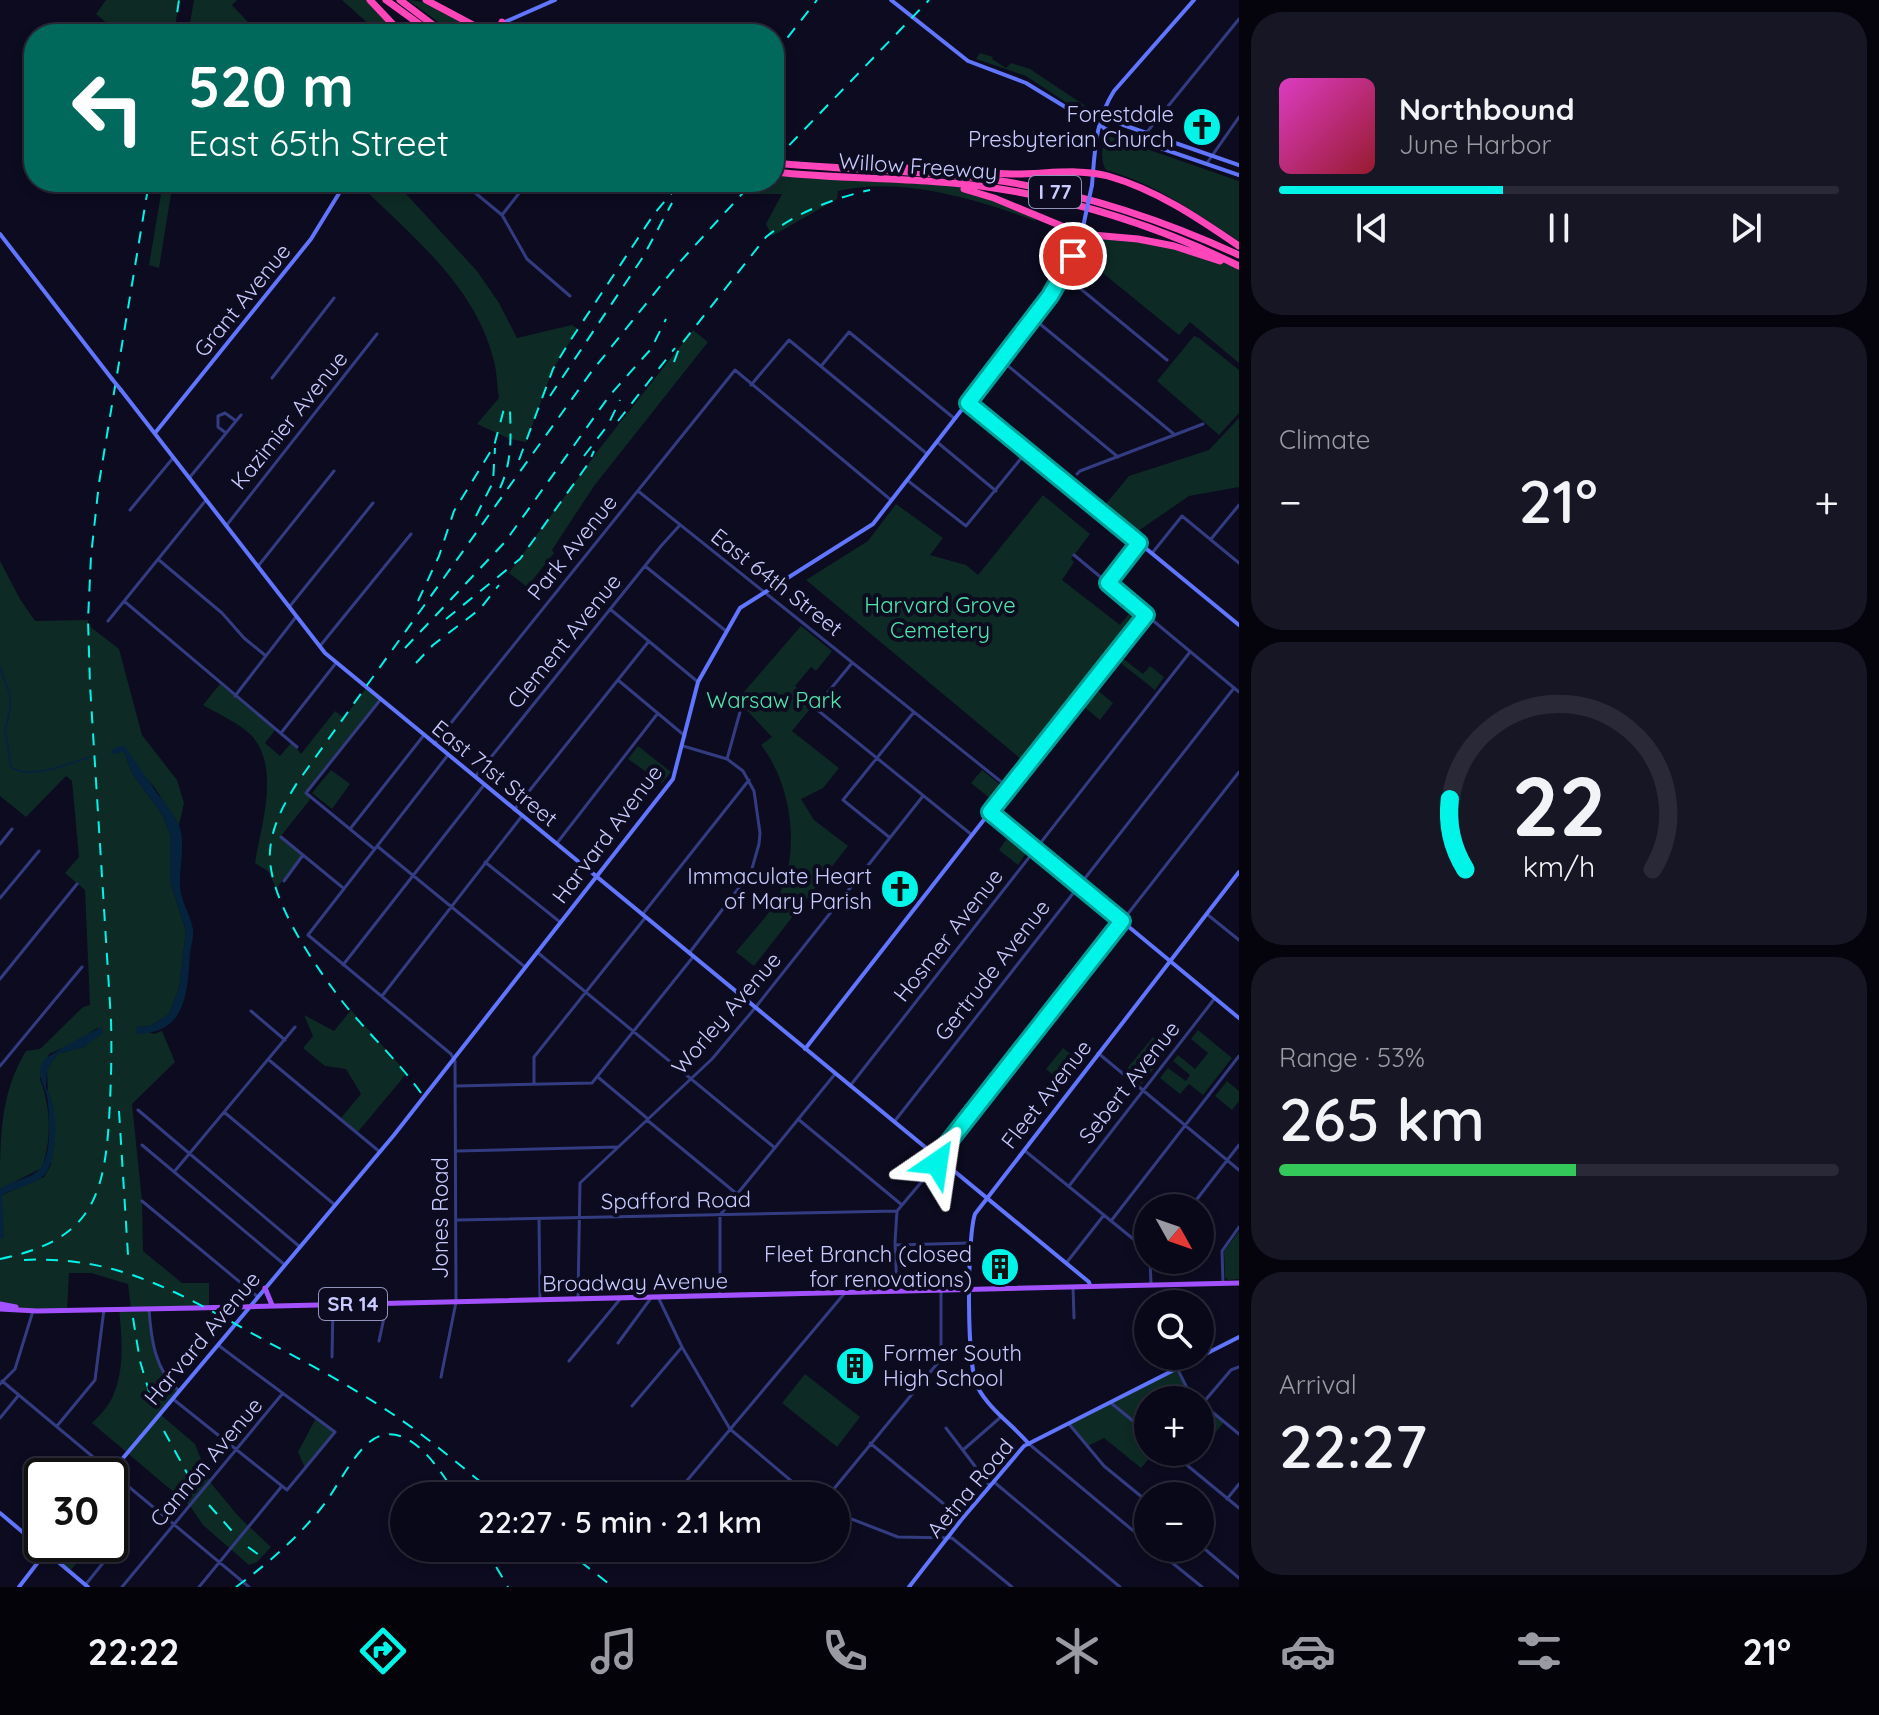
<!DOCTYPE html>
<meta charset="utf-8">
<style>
:root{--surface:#090818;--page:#171625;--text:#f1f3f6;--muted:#999aa2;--line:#292937;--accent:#00f5e8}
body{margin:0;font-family:Quicksand,sans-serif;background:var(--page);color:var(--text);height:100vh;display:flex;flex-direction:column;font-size:30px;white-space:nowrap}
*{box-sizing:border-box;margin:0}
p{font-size:26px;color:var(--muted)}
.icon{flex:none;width:44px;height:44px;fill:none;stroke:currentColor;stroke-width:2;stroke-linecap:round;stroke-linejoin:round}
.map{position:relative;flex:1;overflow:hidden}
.side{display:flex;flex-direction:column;gap:12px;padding:12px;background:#05040d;width:640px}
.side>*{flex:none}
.top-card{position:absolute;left:24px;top:24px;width:760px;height:168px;border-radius:32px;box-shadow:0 4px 12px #0003,0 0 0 2px var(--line);background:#00695c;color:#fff;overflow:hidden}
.needle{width:52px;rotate:130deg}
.tools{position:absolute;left:1134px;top:1194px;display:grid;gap:16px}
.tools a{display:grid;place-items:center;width:80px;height:80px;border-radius:50%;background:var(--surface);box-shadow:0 4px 12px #0003,0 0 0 2px var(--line);font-size:40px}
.speed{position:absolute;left:24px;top:1458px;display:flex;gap:16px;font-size:40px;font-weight:700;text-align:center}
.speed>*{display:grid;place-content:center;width:104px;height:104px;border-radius:50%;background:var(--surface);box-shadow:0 4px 12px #0003,0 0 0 2px var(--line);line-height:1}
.speed .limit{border:4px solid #111;border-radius:12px;background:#fff;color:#111}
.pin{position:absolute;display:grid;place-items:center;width:68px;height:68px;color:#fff;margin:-34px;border:4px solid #fff;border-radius:50%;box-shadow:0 2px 8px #0007}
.me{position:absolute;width:88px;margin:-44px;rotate:32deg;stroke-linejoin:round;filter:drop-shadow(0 0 6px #0008)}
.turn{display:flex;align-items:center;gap:28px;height:168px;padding:0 32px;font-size:36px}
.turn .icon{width:104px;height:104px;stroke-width:2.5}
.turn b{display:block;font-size:56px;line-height:68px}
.big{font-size:60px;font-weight:600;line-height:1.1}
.side .card{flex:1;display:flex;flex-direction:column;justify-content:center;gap:12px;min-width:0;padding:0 28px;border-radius:32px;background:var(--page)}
.side .dial{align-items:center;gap:0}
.dial svg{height:208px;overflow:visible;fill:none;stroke:var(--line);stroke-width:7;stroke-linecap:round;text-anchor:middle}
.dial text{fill:var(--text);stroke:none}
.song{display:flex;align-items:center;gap:24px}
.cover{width:96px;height:96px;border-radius:12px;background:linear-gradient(135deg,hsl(310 70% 55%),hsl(350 70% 35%))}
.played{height:8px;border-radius:4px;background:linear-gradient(90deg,var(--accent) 40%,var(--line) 40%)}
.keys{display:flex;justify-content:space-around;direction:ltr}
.heat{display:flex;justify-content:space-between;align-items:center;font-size:44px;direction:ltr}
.charge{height:12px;border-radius:6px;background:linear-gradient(90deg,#34c759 53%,var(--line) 0)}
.trip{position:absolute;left:390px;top:1482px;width:460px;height:80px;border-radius:40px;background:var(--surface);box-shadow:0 4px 12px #0003,0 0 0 2px var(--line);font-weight:600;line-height:80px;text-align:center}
.tab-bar{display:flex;height:128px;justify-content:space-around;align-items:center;background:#04030a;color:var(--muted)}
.tab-bar .icon{width:56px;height:56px}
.tab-bar .on{color:var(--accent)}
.tab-bar b{font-size:36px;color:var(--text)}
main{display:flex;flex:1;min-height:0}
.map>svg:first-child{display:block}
.green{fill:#0e2a25}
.water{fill:#06233d}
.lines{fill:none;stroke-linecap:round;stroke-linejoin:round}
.stream{stroke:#06233d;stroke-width:2}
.street{stroke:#333c81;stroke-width:3}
.secondary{stroke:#6175ff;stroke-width:4}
.primary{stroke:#a351ff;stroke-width:5}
.highway{stroke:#ff45ba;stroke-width:7}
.rail{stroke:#00f5e8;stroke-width:2;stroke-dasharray:12 10;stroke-linecap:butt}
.secondary-bridge{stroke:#6175ff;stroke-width:4}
.route-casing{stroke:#009f97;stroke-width:20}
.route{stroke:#00f5e8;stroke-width:14}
.labels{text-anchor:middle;stroke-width:8;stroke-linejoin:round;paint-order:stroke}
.shield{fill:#0c0b20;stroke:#9192bc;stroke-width:2}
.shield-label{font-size:20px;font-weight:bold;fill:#caccff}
.poi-label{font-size:22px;fill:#caccff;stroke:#0c0b20;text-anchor:end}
.street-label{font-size:22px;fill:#caccff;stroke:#0c0b20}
.park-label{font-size:22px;fill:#50e5a9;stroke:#0c0b20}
</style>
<main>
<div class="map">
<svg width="1239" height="1587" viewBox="0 0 1239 1587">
<rect width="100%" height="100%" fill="#0c0b20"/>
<path class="green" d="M106,0H179L174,34H120L96,14Z
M194,0H237L232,5L259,34H188Z
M342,0H370L402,34H380Z
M408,0C427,0 457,15 470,29L465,34H455Z
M980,53L993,57L992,59L1006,68L1011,63L1030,69L1090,109L1085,115L1026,76L976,59Z
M1109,136L1239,181V241C1196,213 1156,184 1106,170C1100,161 1101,142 1109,136Z
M774,172L947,183L994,198L1037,215L1035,221C978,199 898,176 838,191L837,199L772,236L766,224L782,194H741L664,182H774Z
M163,182H173L159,268L149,265Z
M357,182H395L477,271L499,303L517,338L572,325L578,329L553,369L526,442L510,439L477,424L499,398C497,386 497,373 494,361C475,284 410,235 357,182Z
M1091,235L1174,246L1239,268V363L1190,322L1179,335L1083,257Z
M693,330L708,342L594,486L552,550L554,553L527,587L509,573L600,448Z
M1194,336L1199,338L1239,370V413L1219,435L1157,381Z
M1239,418V487L1189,496L1131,536L1100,511L1129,476L1209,450Z
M1043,495L1090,534L1071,559L1074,562L1062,580L1120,625L1133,609L1138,613L1021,759L806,580L868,541L896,504L943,538L930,555L966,565L978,575Z
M0,561L20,599L35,621L88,620V625L119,649L142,735L177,780L184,803L179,825L155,788L124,752L133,775L162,814L170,834V881L186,931L179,988L169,1014L150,1026L136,1027L154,1034L162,1031L175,1062L132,1104L142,1201L143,1251L182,1283H209V1308L149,1309C151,1339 155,1371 179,1391L160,1414L195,1444L210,1482L239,1517L271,1547L257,1562L249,1565L203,1525L190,1506L92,1423C99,1416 108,1407 112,1398C125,1371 122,1338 119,1309H131L128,1284L91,1273H69L67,1310L37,1311L0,1304V1239L4,1237L0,1209L2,1195L44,1177L51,1165L47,1070L57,1054L84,1047L99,1034L97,1028L76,1042L49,1054L40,1079C51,1108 52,1139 42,1168L0,1189C0,1139 0,1093 26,1051L40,1049L83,1007L90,1005L85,890L65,873L79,857L72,781L66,776L26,817L0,796Z
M801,626L832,651L816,671L811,667L795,686L815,703L792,731L839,768L823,788L801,799L814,820L848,846L754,966L736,952C749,935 768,917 778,898C801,851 792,785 761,745L772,737L737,700Z
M1121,657L1143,674L1150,666L1164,677L1155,690L1118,661Z
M220,684L276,729L265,743L280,756L292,742L301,754L335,711L344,718L366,688L381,699L306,792L312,797L281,836L303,855L276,889L269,872L255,863C261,824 281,768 251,735C239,723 218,714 203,705Z
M1096,689L1113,703L1100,720L1083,706Z
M638,746L671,772L662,783L628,759Z
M331,770L350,784L332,809L312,793Z
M982,770L1002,786L991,799L971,783Z
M1010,834L1029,849L1018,865L999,850Z
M351,1010L407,1073L357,1133L340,1119L361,1094L346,1069L325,1066L303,1048L313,1036L304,1015L334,1031Z
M1198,1030L1232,1058L1203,1095L1189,1084L1180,1094L1160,1078L1168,1068L1186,1081L1190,1075L1173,1061L1178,1055L1195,1069L1208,1053L1191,1039Z
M1153,1037L1168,1050L1142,1084L1126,1070Z
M1063,1048L1081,1062L1064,1084L1046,1069Z
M1227,1081L1239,1091V1101L1232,1110L1215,1096Z
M1239,1231V1279L1228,1280L1225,1277L1224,1251Z
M1177,1368L1187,1388L1198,1400H1148V1452H1155L1141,1468L1104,1438L1088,1446L1069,1424Z
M805,1374L860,1417L837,1447L782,1403Z
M1200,1402L1224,1422L1200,1451Z
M316,1418L335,1432L305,1468L298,1452Z
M52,1544H91L92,1545L70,1571L46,1551Z"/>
<path class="water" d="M124,745L179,825C186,844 179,866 180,887C181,901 190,914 193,929C194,937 191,945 190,953C187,994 187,1033 136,1034V1027L150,1026L169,1014L179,988L186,931L170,881V834L162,814L133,775L124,752L111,754L112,749Z
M102,1027L103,1033L84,1047L57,1054L47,1070L46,1088C59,1103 59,1165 42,1177C31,1186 14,1188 2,1195L4,1237L0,1239V1189C11,1181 29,1179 39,1170C52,1158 51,1113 47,1097C44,1084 36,1075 43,1061C45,1057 94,1030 102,1027Z"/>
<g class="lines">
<path class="stream" d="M0,667L10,695V710L5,729L11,767C28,781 71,763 90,757
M161,798L173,816"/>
<path class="street" d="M1143,141L1147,132L1239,19
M1207,163L1239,117
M462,182L502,215
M527,183L502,215L527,259L570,296
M1065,276L1167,360
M1034,319L1175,435
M1001,360L1118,457
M822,365L849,332L955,419
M272,378L334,298
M751,385L789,340L926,453
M226,433L218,427V416L225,413L236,421
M937,442L996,491
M1077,474L1080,471L1203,424
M190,477L241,415
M907,480L966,526L1027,451
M638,491L1009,788
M130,510L173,458
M226,526L377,334
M1211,539L1239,505
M1153,552L1182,516L1239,563
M1074,555L1239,692
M159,560L222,613L244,638L266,656
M259,565L334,471
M645,566L726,631
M1108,583L1139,543
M124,601L297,747
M290,606L373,503
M610,609L698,682
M108,621L206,500
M320,646L411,534
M852,663L815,708L972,835
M618,680L685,736
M235,696L296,617
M281,733L336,663
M434,744L735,370L891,500
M683,746L727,759L743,771L754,791L760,833L759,844L751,872L690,952
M727,759L740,712
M475,777L661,546L680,525
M514,810L649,641
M990,812L1146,615
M350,829L424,735
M281,837L342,887
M889,837L843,800L914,712
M557,843L658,713
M0,844L12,829
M377,846L525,967
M373,848L306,793L381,699
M485,862L560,922
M284,881L303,855
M0,898L39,851
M642,915L749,780
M1208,915L1239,940
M537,952L775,1148
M343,965L484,785
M0,979L77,884
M382,996L522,816
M251,1011L285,1040
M1098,1053L1239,1170
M269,1060L380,1152
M0,1066L82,967
M599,1078L648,1119
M534,1083V1057L645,918
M457,1086L592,1083L693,957
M850,1086L1190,652
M138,1110L300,1247
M224,1112L335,1205
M798,1119L902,1205
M647,1120L737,1194
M894,1122L1234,688
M142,1145L285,1265
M1024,1150L1148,1251
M457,1151L617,1147
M938,1156L1239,772
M174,1172L295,1027
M1069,1186L1215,998
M142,1201L258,1297
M1190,1208L1239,1145
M539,1219L540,1299
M457,1220L897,1211
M1111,1221L1239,1056
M896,1245L970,1243
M1150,1260L1151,1284
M1067,1262L1104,1215
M1223,1282L1222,1251L1239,1227
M1073,1287L1074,1318
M897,1292L895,1242L897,1211L940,1160
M720,1293V1215L835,1074
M578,1297L580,1183L712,1059L755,1008L923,796
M659,1299L682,1347L730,1429L809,1496
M149,1309C151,1339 155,1371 179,1391
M379,1341L387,1304
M618,1343L651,1298
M332,1357L333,1305
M569,1361L621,1298
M1177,1368L1187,1388L1198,1400
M441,1377L456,1302L455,1061L451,1054L308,935L448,755
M2,1381L249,1587
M0,1384L15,1369L33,1311
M173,1399L287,1490L335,1432L218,1345
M1200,1402L1239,1434
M1111,1403L1148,1433
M1202,1404L1231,1370L1239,1367
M632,1406L682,1347
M0,1418L18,1396
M1069,1424L1104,1466L1148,1502
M57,1426L95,1380L104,1309
M946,1428L990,1486
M870,1443L962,1519
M1029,1444L1148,1543
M963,1450L1002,1416
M1171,1452L1239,1508
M994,1482L1120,1587
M674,1496L844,1294
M828,1496L941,1359V1291
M1227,1499L1239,1484
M836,1513L898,1537L952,1538L1012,1587
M1200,1545L1239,1578
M1154,1548L1202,1587
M629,1550L631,1548
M86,1584L116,1547
M122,1587L283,1393
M199,1587L282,1486"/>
<path class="secondary" d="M891,0L968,61L1026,83L1090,122L1109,120L1239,165
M480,33L555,0
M1098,122L1105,129L1239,175
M1092,185C1095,150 1095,121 1114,91L1194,0
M0,234L112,379
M121,390L325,653L1089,1282L1090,1286
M969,403L1239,625
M155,433L311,239L346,182
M805,1049L990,812L1239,1018
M1029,1444C1013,1425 990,1410 978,1388C966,1369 967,1237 975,1214L1239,872
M108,1476L394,1135L673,779L698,682L740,608L873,524L1050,296L1064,275L1081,235
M0,1513L88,1587
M19,1587L52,1544
M909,1587L962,1519L1024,1446L1239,1337"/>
<path class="primary" d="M265,1288L272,1305
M0,1304L16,1307
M0,1309L37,1311L195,1308L1239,1283"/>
<path class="highway" d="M370,0L402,34
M386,0L433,34
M400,0L445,34
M426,0L475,26L481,34
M498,34L502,22
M774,163C847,170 921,170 994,180C1079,192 1161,219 1239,255
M904,168C941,168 979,174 1016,174C1046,174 1079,168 1108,176C1157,190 1198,218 1239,246
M774,172C847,180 921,177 994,188C1079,201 1162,228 1239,266
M964,189L994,198L1081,234L1138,239L1174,246L1220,261"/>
<path class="rail" d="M174,34L179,0
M774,55L817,0
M774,161L929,0
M674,362L680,346L766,237C795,213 834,198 870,190
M550,396L643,257L672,203
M618,421L675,348
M584,456L608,425L620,400
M519,460L553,369L568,344L654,214L681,182
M500,488C512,462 511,438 510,410
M476,516L493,482L495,448
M418,601L439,556L454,511L494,446L505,405
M446,619L520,559L588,464L594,451
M405,648L505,542L610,395L651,349L666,319
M416,663L433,645L480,609L499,585
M421,1093C395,1056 359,1026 333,989C308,955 267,894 270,851C272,825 284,804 297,783L592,371L678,264L753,182
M119,1111L128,1255
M0,1259C86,1241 104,1204 109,1120C111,1086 112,1054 111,1020L90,685L88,620L91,556L99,483L149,182
M24,1260C119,1255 183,1295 264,1340C307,1363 351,1386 391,1413C429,1438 463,1468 498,1496
M133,1318L140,1361L153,1405
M164,1431L193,1484
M209,1505L232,1531
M248,1547L259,1555
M485,1548L508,1587
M563,1548L613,1587
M236,1587C267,1564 293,1542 318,1512C335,1492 346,1466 364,1447C401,1408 440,1468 456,1496"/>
<path class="secondary-bridge" d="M1083,227L1092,185
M112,379L121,390"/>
</g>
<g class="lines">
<g class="route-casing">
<path id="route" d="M937,1163L940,1153L1122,921L990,812L1146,615L1108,583L1139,543L968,403L1050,296L1073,256"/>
</g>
<use href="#route" class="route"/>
</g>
<defs>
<g id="church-disc" transform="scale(2)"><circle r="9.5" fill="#00f5e8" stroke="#0c0b20"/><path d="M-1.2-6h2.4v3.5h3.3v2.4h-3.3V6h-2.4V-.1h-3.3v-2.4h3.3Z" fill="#111"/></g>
<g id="building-disc" transform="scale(2)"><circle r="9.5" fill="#00f5e8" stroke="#0c0b20"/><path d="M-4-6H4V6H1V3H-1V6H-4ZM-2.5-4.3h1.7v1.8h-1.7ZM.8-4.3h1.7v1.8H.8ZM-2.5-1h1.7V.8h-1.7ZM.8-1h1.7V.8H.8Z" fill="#111"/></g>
</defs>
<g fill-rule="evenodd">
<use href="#church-disc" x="1202" y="127"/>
<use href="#church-disc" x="900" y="889"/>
<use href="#building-disc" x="1000" y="1267"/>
<use href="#building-disc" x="855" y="1366"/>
</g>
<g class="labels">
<g class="shield">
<rect x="1029" y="176" width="52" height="32" rx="6"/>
<rect x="319" y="1288" width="68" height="32" rx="6"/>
</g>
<g class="shield-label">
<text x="1055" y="199">I 77</text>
<text x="353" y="1311">SR 14</text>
</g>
<g class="poi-label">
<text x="1174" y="122">Forestdale<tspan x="1174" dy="25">Presbyterian Church</tspan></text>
<text x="872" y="884">Immaculate Heart<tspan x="872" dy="25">of Mary Parish</tspan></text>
<text x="972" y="1262">Fleet Branch (closed<tspan x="972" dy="25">for renovations)</tspan></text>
<text x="883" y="1361" text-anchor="start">Former South<tspan x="883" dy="25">High School</tspan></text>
</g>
<g class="street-label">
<text transform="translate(918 166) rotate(4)" y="8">Willow Freeway</text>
<text transform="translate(242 300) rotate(-51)" y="8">Grant Avenue</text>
<text transform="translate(289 420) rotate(-51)" y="8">Kazimier Avenue</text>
<text transform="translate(572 547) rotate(-51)" y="8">Park Avenue</text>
<text transform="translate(777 582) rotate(38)" y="8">East 64th Street</text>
<text transform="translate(564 641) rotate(-51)" y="8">Clement Avenue</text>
<text transform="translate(495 773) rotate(39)" y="8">East 71st Street</text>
<text transform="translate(607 834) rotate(-53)" y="8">Harvard Avenue</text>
<text transform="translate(948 935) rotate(-52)" y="8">Hosmer Avenue</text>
<text transform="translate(992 970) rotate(-52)" y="8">Gertrude Avenue</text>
<text transform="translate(726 1013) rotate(-49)" y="8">Worley Avenue</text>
<text transform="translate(1129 1082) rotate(-52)" y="8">Sebert Avenue</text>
<text transform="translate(1046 1094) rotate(-52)" y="8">Fleet Avenue</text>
<text transform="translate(676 1200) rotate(-1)" y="8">Spafford Road</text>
<text transform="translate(440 1218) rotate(-90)" y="8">Jones Road</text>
<text transform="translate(635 1282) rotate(-1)" y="8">Broadway Avenue</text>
<text transform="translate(202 1338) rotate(-50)" y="8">Harvard Avenue</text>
<text transform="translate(206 1462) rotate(-50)" y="8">Cannon Avenue</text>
<text transform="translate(970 1488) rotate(-50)" y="8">Aetna Road</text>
</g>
<g class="park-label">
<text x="940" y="613">Harvard Grove<tspan x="940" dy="25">Cemetery</tspan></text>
<text x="774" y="708">Warsaw Park</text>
</g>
</g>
</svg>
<div class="tools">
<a><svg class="needle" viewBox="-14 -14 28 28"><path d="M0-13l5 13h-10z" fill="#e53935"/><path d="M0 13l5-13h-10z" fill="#999aa2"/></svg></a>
<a><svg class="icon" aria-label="search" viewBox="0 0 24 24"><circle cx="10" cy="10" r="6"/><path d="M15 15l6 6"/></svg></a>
<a>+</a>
<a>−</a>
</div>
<div class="speed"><div class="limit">30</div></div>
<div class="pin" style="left:1073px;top:256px;background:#d93025"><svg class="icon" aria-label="arrive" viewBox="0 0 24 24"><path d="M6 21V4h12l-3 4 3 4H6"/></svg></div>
<svg class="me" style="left:937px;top:1163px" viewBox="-20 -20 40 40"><path d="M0-17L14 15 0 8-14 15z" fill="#00f5e8" stroke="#fff" stroke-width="4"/></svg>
<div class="trip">22:27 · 5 min · 2.1 km</div>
<div class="top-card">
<div class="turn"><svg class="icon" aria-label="left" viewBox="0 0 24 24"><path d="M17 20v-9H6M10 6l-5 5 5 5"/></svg><div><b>520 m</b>East 65th Street</div></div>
</div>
</div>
<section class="side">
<div class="card">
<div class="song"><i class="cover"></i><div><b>Northbound</b><p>June Harbor</p></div></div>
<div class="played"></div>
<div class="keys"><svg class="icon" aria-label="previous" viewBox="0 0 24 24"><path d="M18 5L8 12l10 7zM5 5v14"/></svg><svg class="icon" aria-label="pause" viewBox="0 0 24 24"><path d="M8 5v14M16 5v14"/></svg><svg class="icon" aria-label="next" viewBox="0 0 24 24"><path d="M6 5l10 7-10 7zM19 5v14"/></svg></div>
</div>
<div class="card"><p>Climate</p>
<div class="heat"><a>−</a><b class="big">21°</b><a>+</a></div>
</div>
<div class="card dial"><svg viewBox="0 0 100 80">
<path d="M14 69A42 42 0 1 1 86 69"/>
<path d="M14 69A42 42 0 0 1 8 42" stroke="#00f5e8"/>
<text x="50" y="56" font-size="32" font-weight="700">22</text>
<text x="50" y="72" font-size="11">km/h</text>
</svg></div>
<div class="card"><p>Range · 53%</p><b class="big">265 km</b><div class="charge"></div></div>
<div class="card"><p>Arrival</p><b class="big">22:27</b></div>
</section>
</main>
<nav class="tab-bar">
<b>22:22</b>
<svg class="icon on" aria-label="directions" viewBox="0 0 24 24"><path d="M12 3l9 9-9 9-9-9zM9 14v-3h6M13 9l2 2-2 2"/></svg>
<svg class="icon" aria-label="music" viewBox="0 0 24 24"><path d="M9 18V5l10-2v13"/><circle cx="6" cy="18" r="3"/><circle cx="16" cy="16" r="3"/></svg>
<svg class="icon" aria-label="phone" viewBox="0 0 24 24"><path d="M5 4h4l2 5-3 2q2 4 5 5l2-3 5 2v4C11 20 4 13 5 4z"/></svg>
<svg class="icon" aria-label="climate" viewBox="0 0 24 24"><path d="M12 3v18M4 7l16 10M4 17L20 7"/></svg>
<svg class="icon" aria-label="car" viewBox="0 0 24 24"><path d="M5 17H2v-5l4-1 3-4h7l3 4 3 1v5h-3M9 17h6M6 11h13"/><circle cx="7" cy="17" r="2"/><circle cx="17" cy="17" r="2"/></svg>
<svg class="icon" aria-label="filters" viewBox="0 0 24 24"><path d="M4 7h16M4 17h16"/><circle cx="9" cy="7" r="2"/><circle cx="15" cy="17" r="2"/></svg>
<b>21°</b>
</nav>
